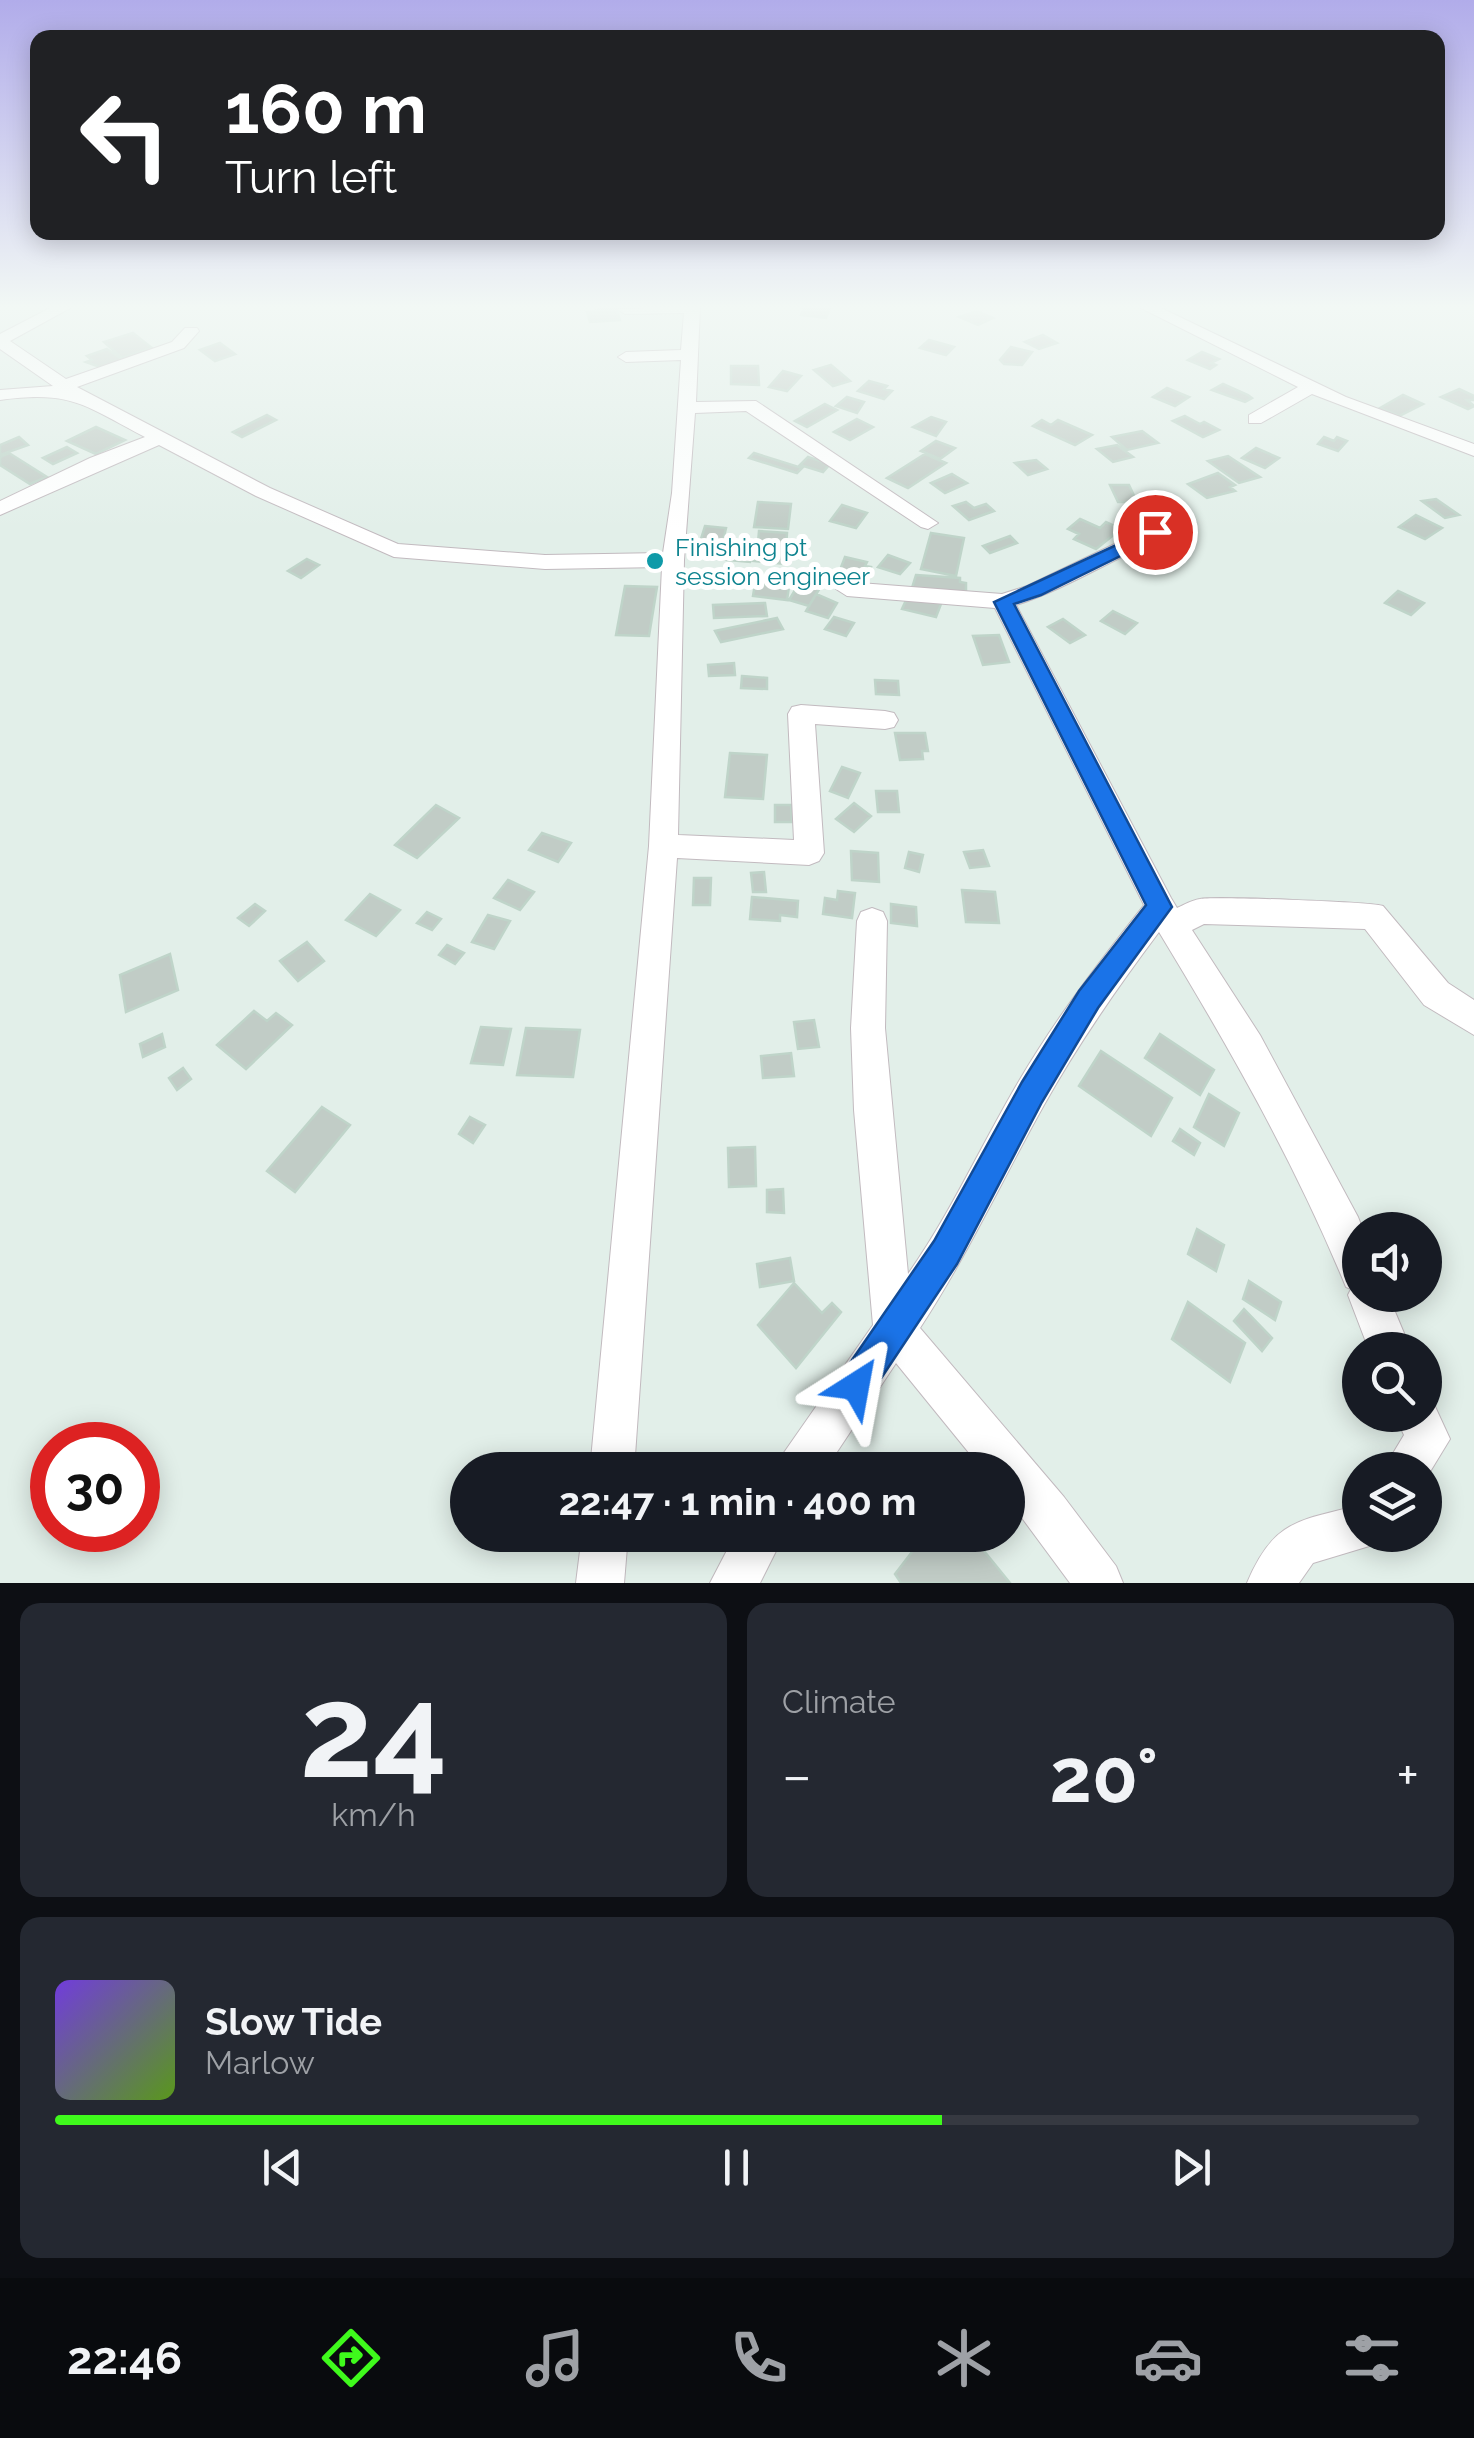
<!DOCTYPE html>
<meta charset="utf-8">
<style>
:root{--surface:#171b24;--page:#242831;--text:#f1f3f6;--muted:#9ea1a6;--line:#363941;--accent:#3ffa1c}
body{margin:0;font-family:Raleway,sans-serif;background:var(--page);color:var(--text);height:100vh;display:flex;flex-direction:column;font-size:38px;white-space:nowrap}
*{box-sizing:border-box;margin:0}
p{font-size:32px;color:var(--muted)}
.icon{flex:none;width:55px;height:55px;fill:none;stroke:currentColor;stroke-width:2;stroke-linecap:round;stroke-linejoin:round}
.map{position:relative;height:1583px;overflow:hidden}
.sheet{display:flex;flex-direction:column;gap:20px;padding:20px;background:#0d0f14;flex:1}
.sheet>*{flex:none}
.hud{position:absolute;left:30px;top:30px;width:1415px;height:210px;border-radius:20px;box-shadow:0 5px 25px #0003;background:#202124;color:#fff;overflow:hidden}
.tools{position:absolute;left:1342px;top:1212px;display:grid;gap:20px}
.tools a{display:grid;place-items:center;width:100px;height:100px;border-radius:50%;background:var(--surface);box-shadow:0 5px 25px #0003;font-size:50px}
.speed{position:absolute;left:30px;top:1422px;display:flex;gap:20px;font-size:50px;font-weight:700;text-align:center}
.speed>*{display:grid;place-content:center;width:130px;height:130px;border-radius:50%;background:var(--surface);box-shadow:0 5px 25px #0003;line-height:1}
.speed .limit{border:15px solid #d22;background:#fff;color:#111}
.pin{position:absolute;display:grid;place-items:center;width:85px;height:85px;color:#fff;margin:-42px;border:5px solid #fff;border-radius:50%;box-shadow:0 2px 10px #0007}
.me{position:absolute;width:110px;margin:-55px;rotate:34deg;stroke-linejoin:round;filter:drop-shadow(0 0 8px #0008)}
.turn{display:flex;align-items:center;gap:35px;height:210px;padding:0 30px;font-size:45px}
.turn .icon{width:130px;height:130px;stroke-width:2.5}
.turn b{display:block;font-size:70px;line-height:85px}
.big{font-size:75px;font-weight:700;line-height:1.1}
.sheet .card{flex:1;display:flex;flex-direction:column;justify-content:center;gap:15px;min-width:0;padding:0 35px;border-radius:20px;background:var(--page)}
.sheet .dial{align-items:center;gap:0}
.dial b{font-size:130px;line-height:1}
.song{display:flex;align-items:center;gap:30px}
.cover{width:120px;height:120px;border-radius:15px;background:linear-gradient(135deg,hsl(260 70% 55%),hsl(90 70% 35%))}
.played{height:10px;border-radius:5px;background:linear-gradient(90deg,var(--accent) 65%,var(--line) 65%)}
.keys{display:flex;justify-content:space-around;direction:ltr}
.heat{display:flex;justify-content:space-between;align-items:center;font-size:55px;direction:ltr}
.sheet .tiles{flex:1;display:grid;gap:20px;grid-template-columns:1fr 1fr}
.card:last-child{grid-column:span 2}
.trip{position:absolute;left:450px;top:1452px;width:575px;height:100px;border-radius:50px;background:var(--surface);box-shadow:0 5px 25px #0003;font-weight:700;line-height:100px;text-align:center}
.tab-bar{display:flex;height:160px;justify-content:space-around;align-items:center;background:#090b0e;color:var(--muted)}
.tab-bar .icon{width:70px;height:70px}
.tab-bar .current{color:var(--accent)}
.tab-bar b{font-size:45px;color:var(--text)}
.map>svg:first-child{display:block}
.building{fill:#c1ccc6;stroke:#bfd4c9;stroke-width:2.5}
.lines{fill:none;stroke-linecap:round;stroke-linejoin:round}
.minor-casing{stroke:#c2babf;stroke-width:2}
.minor{fill:#fff;fill-rule:evenodd}
.route{fill:#1a73e8;stroke:#114b97;stroke-width:2.5}
.culture-dot{fill:#0f9aa8;stroke:#fff;stroke-width:4}
.labels{text-anchor:middle;stroke-width:10;stroke-linejoin:round;paint-order:stroke}
.far-culture-label{font-size:25px;fill:#0d838f;stroke:#fff;text-anchor:start}
</style>
<div class="map">
<svg width="1474" height="1583" viewBox="0 0 1474 1583">
<rect width="100%" height="100%" fill="#e2efe9"/>
<path class="building" d="M616,307L620,320L590,322L587,312Z
M804,307H826L830,308L826,318L801,315Z
M977,311L993,318L978,325L959,317Z
M133,333L152,348L122,358L104,342Z
M1043,335L1057,343L1039,349L1025,342Z
M929,340L954,347L946,355L920,348Z
M220,343L235,354L215,361L200,350Z
M1011,347L1032,352L1022,365L1004,364L1000,360Z
M107,349L123,360L105,369L86,362L92,360L87,356Z
M1202,352L1219,359L1211,363L1216,365L1210,369L1188,360Z
M831,365L850,381L833,386L814,370Z
M731,366H758L759,385L731,384Z
M783,371L801,376L787,391L769,387Z
M869,381L887,386L884,389L892,391L884,399L858,391Z
M1223,384L1248,395L1252,398L1245,402L1212,390Z
M1167,388L1189,397L1175,406L1153,397Z
M1459,389L1474,396V400H1467L1474,406L1468,409L1441,397Z
M1403,395L1423,404L1399,416L1380,408Z
M847,397L864,402L857,413L836,406Z
M825,404L837,410L807,427L795,421Z
M267,415L276,420L242,437L233,432Z
M1185,416L1200,424L1204,422L1219,430L1203,437L1173,421Z
M931,417L946,422L936,436L913,427Z
M857,419L873,427L850,440L834,432Z
M1042,420L1051,425L1058,420L1092,435L1075,445L1033,426Z
M96,427L125,440L96,454L67,441Z
M1142,431L1158,443L1127,450L1112,437Z
M19,437L28,445L0,455V445Z
M1324,437L1334,441L1337,437L1347,441L1338,451L1318,444Z
M936,441L955,448L940,459L921,451Z
M1117,445L1133,457L1113,462L1097,449Z
M67,447L77,453L53,464L43,458Z
M1256,448L1279,458L1265,468L1242,458Z
M9,453L47,477L30,484L0,465V457Z
M754,453L802,468L797,473L749,458Z
M925,454L946,463L908,488L887,478Z
M1228,456L1260,477L1239,483L1208,461Z
M808,457L830,464L823,472L800,465Z
M1036,460L1047,469L1028,475L1015,463Z
M1218,473L1235,485L1230,487L1235,491L1207,498L1188,484Z
M952,474L967,483L945,493L931,483Z
M1110,485H1129L1137,502H1118Z
M1436,499L1459,515L1445,518L1422,501Z
M758,502L791,504L788,529L754,527Z
M966,502L974,508L986,504L994,511L969,520L953,506Z
M1162,504L1181,518L1162,524L1143,510Z
M842,505L867,513L856,528L830,521Z
M1416,515L1442,528L1425,539L1399,527Z
M1080,519L1100,528L1106,522L1121,529L1096,549L1074,539L1079,534L1068,529Z
M705,526L726,528L723,541L701,539Z
M759,531L787,533L786,549L758,543Z
M931,533L964,538L956,576L921,569Z
M1010,536L1017,543L990,553L983,546Z
M719,542L753,545L750,562L715,559Z
M756,548L787,550L785,564L753,561Z
M888,555L910,563L900,574L878,567Z
M845,557L867,562L865,566L871,567L867,581L838,575Z
M307,559L319,565L301,578L288,571Z
M916,575L960,578V582L966,583V593L912,588Z
M803,577L823,583L809,606L789,600Z
M755,584L789,587L787,600L753,596Z
M625,586L657,587L649,636L616,635Z
M1398,591L1424,603L1411,615L1385,603Z
M816,594L837,603L828,618L806,611Z
M908,596L941,604L936,617L902,609Z
M765,603L767,616L714,618L713,605Z
M1113,611L1137,623L1125,634L1101,621Z
M834,617L854,623L846,636L825,629Z
M777,618L783,629L721,642L715,631Z
M1063,619L1085,635L1070,643L1048,627Z
M999,635L1009,662L983,665L973,636Z
M734,663L735,675L709,676L708,665Z
M742,676L767,678V689L741,688Z
M875,680L898,681L899,695L876,694Z
M895,733H925L928,751H922L923,759L900,760Z
M730,753L767,755L763,799L725,797Z
M842,767L860,773L848,798L830,791Z
M876,791H897L899,812H878Z
M854,803L871,816L854,832L836,819Z
M436,805L459,818L417,858L395,845Z
M775,805H791L792,822H775Z
M542,833L571,843L558,862L529,850Z
M983,850L989,866L970,868L964,852Z
M851,851L878,853L879,882L852,880Z
M909,852L923,855L919,872L905,868Z
M764,872L766,892H753L751,873Z
M694,878H711L710,905H693Z
M508,880L534,892L520,910L494,898Z
M962,890L995,892L999,923L966,922Z
M838,891L855,893L852,918L823,914L825,898L837,900Z
M370,894L400,910L376,936L346,920Z
M752,897L798,901L797,917L780,915V921L750,919Z
M255,904L265,911L249,926L238,918Z
M891,904L916,907L917,926L891,923Z
M427,912L441,919L432,930L417,923Z
M488,915L510,921L494,949L472,942Z
M307,942L324,961L298,981L280,961Z
M447,945L464,953L455,964L439,955Z
M170,954L178,990L126,1012L120,975Z
M254,1011L267,1021L276,1013L292,1025L246,1069L217,1045Z
M814,1020L819,1047L798,1049L794,1022Z
M481,1027L511,1029L503,1065L471,1063Z
M526,1028L580,1030L573,1077L517,1075Z
M162,1034L165,1047L143,1057L140,1044Z
M1160,1034L1214,1070L1200,1095L1145,1058Z
M1101,1051L1172,1098L1151,1136L1079,1086Z
M791,1053L794,1076L763,1078L761,1056Z
M183,1068L191,1079L177,1090L169,1078Z
M1209,1094L1239,1113L1224,1146L1194,1127Z
M322,1107L350,1125L295,1192L267,1171Z
M470,1117L485,1125L473,1143L459,1134Z
M1180,1129L1200,1143L1194,1155L1173,1141Z
M755,1147L756,1186L729,1187L728,1148Z
M783,1189L784,1213L767,1212V1190Z
M1197,1229L1224,1245L1216,1271L1188,1254Z
M790,1258L794,1281L760,1287L757,1264Z
M1249,1281L1281,1302L1275,1320L1243,1299Z
M794,1283L822,1313L832,1303L841,1312L796,1368L758,1325Z
M1188,1302L1245,1343L1230,1382L1172,1339Z
M1244,1309L1272,1338L1262,1351L1234,1321Z
M925,1535H971L1010,1583H901L895,1574Z"/>
<g class="lines">
<g class="minor-casing">
<path id="minor" d="M52,307H72L10,341L66,379L172,342L185,328H197L199,331L184,348L77,387L270,488L398,544L545,555L663,553L672,493L681,360L626,362L618,357L626,352L681,350L684,313L625,314L617,309L700,307L696,402L756,401L938,523L928,529L921,527L746,411L695,413L684,560L678,835L794,840L788,714L792,707L801,705L885,711L894,713L898,720L894,727L885,729L815,724L824,853L819,861L809,865L677,858L634,1470H590L649,846L662,567L545,569L394,557L256,496L159,445L0,515V501L90,458L145,437C84,405 71,390 0,400V390L53,386L0,349V334Z
M1139,307H1159L1346,397L1474,444V456L1312,394L1261,423H1249V415L1298,387Z
M1186,517L1193,519L1196,523L1193,527C1131,546 1078,585 1016,605L1171,898L1177,908C1184,905 1192,900 1200,899C1212,896 1374,902 1383,906L1448,983L1474,1000V1035L1424,1005L1365,929L1204,924L1192,930L1260,1035L1358,1217L1363,1230L1360,1295H1388L1411,1350H1369L1348,1295L1351,1289L1346,1287C1295,1163 1229,1047 1159,932C1117,988 1078,1044 1044,1105C1002,1180 967,1256 920,1328L1064,1497L1116,1566L1123,1583H1070L1008,1499V1470H983L896,1363L825,1470H777L783,1454L873,1325L854,1110L851,1028L857,921L861,912L872,908L883,912L887,921L885,1028L908,1274C951,1213 981,1145 1019,1081C1056,1018 1099,962 1144,905L995,608L847,596L836,589L847,582L1002,594L1027,586L1148,528Z
M1425,1397L1432,1400L1450,1439L1425,1480V1470H1383L1404,1435L1395,1415H1425Z
M1360,1505V1535H1380L1376,1544L1313,1563L1299,1583H1247C1274,1519 1299,1521 1360,1505Z
M582,1535H628L624,1583H576Z
M735,1535H784L760,1583H710Z"/>
</g>
<use href="#minor" class="minor"/>
</g>
<linearGradient id="sky" x2="0" y2="1"><stop stop-color="#b1acea"/><stop offset="0.58" stop-color="#f2f8f5"/><stop offset="1" stop-color="#f2f8f5" stop-opacity="0"/></linearGradient>
<rect width="1474" height="529" fill="url(#sky)"/>
<path class="route" d="M1155,527L1164,532L1161,536L1041,595L1014,604L1172,907L1098,1008L1042,1102L957,1264L868,1398L856,1403L843,1398L838,1386L843,1373L934,1241L1022,1082L1079,991L1146,905L994,602Z"/>
<circle class="culture-dot" cx="655" cy="561" r="10"/>
<g class="labels">
<g class="far-culture-label">
<text x="675" y="556">Finishing pt<tspan x="675" dy="29">session engineer</tspan></text>
</g>
</g>
</svg>
<div class="tools">
<a><svg class="icon" aria-label="sound" viewBox="0 0 24 24"><path d="M4 9h4l5-4v14l-5-4H4zM17 9q2 3 0 6"/></svg></a>
<a><svg class="icon" aria-label="search" viewBox="0 0 24 24"><circle cx="10" cy="10" r="6"/><path d="M15 15l6 6"/></svg></a>
<a><svg class="icon" aria-label="layers" viewBox="0 0 24 24"><path d="M12 4l9 5-9 5-9-5zM3 14l9 5 9-5"/></svg></a>
</div>
<div class="speed"><div class="limit">30</div></div>
<div class="pin" style="left:1155px;top:532px;background:#d93025"><svg class="icon" aria-label="arrive" viewBox="0 0 24 24"><path d="M6 21V4h12l-3 4 3 4H6"/></svg></div>
<svg class="me" style="left:856px;top:1386px" viewBox="-20 -20 40 40"><path d="M0-17L14 15 0 8-14 15z" fill="#1a73e8" stroke="#fff" stroke-width="4"/></svg>
<div class="trip">22:47 · 1 min · 400 m</div>
<div class="hud">
<div class="turn"><svg class="icon" aria-label="left" viewBox="0 0 24 24"><path d="M17 20v-9H6M10 6l-5 5 5 5"/></svg><div><b>160 m</b>Turn left</div></div>
</div>
</div>
<section class="sheet">
<div class="tiles">
<div class="card dial"><b>24</b><p>km/h</p></div>
<div class="card"><p>Climate</p>
<div class="heat"><a>−</a><b class="big">20°</b><a>+</a></div>
</div>
<div class="card">
<div class="song"><i class="cover"></i><div><b>Slow Tide</b><p>Marlow</p></div></div>
<div class="played"></div>
<div class="keys"><svg class="icon" aria-label="previous" viewBox="0 0 24 24"><path d="M18 5L8 12l10 7zM5 5v14"/></svg><svg class="icon" aria-label="pause" viewBox="0 0 24 24"><path d="M8 5v14M16 5v14"/></svg><svg class="icon" aria-label="next" viewBox="0 0 24 24"><path d="M6 5l10 7-10 7zM19 5v14"/></svg></div>
</div>
</div>
</section>
<nav class="tab-bar">
<b>22:46</b>
<svg class="icon current" aria-label="directions" viewBox="0 0 24 24"><path d="M12 3l9 9-9 9-9-9zM9 14v-3h6M13 9l2 2-2 2"/></svg>
<svg class="icon" aria-label="music" viewBox="0 0 24 24"><path d="M9 18V5l10-2v13"/><circle cx="6" cy="18" r="3"/><circle cx="16" cy="16" r="3"/></svg>
<svg class="icon" aria-label="phone" viewBox="0 0 24 24"><path d="M5 4h4l2 5-3 2q2 4 5 5l2-3 5 2v4C11 20 4 13 5 4z"/></svg>
<svg class="icon" aria-label="climate" viewBox="0 0 24 24"><path d="M12 3v18M4 7l16 10M4 17L20 7"/></svg>
<svg class="icon" aria-label="car" viewBox="0 0 24 24"><path d="M5 17H2v-5l4-1 3-4h7l3 4 3 1v5h-3M9 17h6M6 11h13"/><circle cx="7" cy="17" r="2"/><circle cx="17" cy="17" r="2"/></svg>
<svg class="icon" aria-label="filters" viewBox="0 0 24 24"><path d="M4 7h16M4 17h16"/><circle cx="9" cy="7" r="2"/><circle cx="15" cy="17" r="2"/></svg>
</nav>
